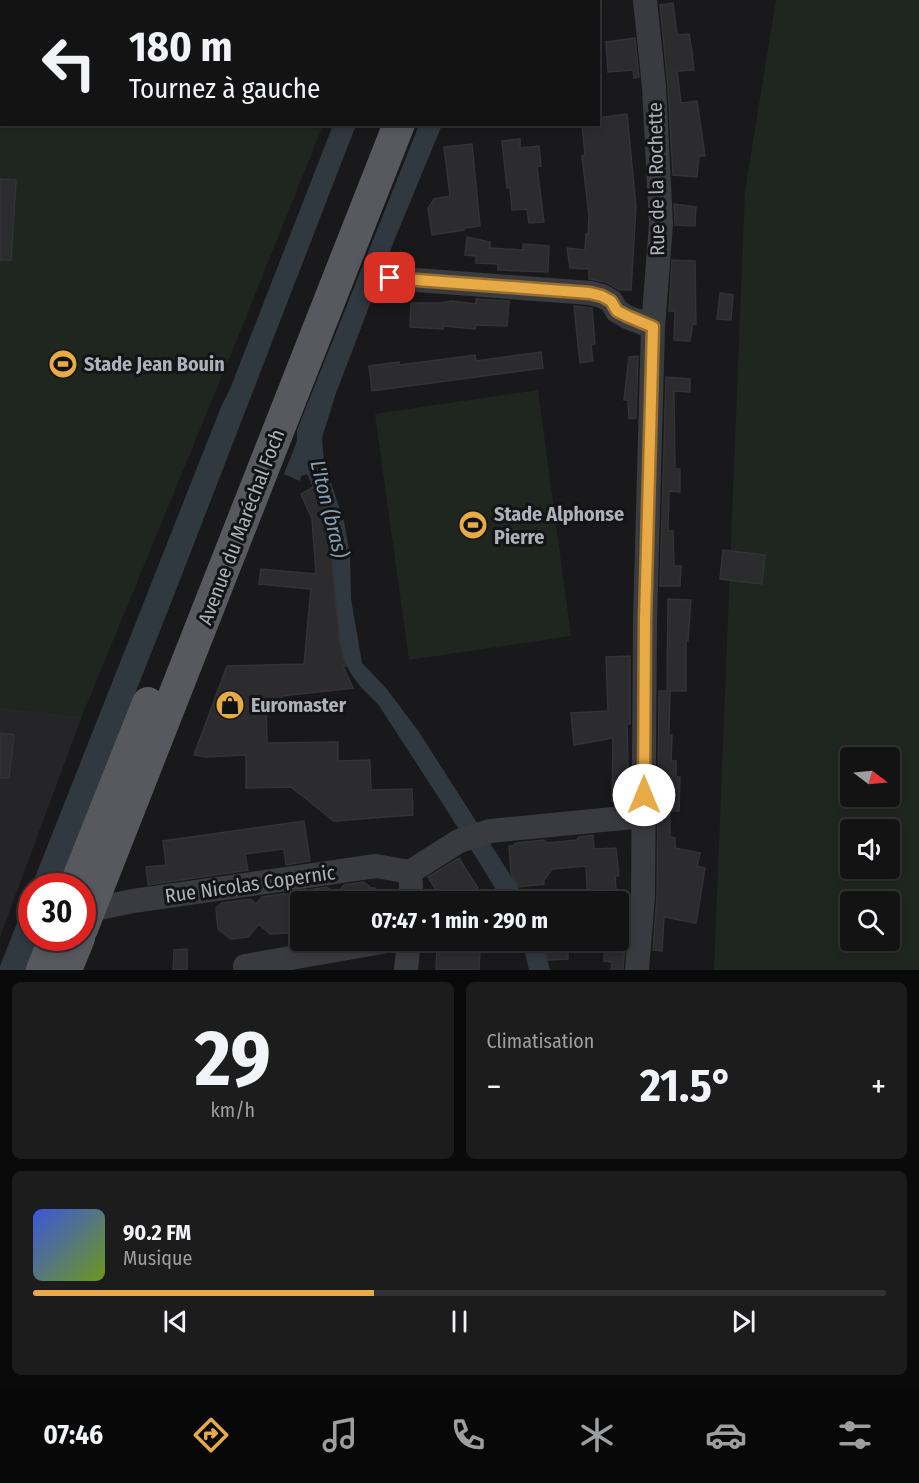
<!DOCTYPE html>
<html lang="fr">
<meta charset="utf-8">
<style>
:root{--surface:#131314;--page:#1c1c1d;--text:#f1f3f6;--muted:#9d9ea0;--line:#323234;--accent:#e7aa46}
body{margin:0;font-family:"Fira Sans Condensed",sans-serif;background:var(--page);color:var(--text);height:100vh;display:flex;flex-direction:column;font-size:22px;white-space:nowrap}
*{box-sizing:border-box;margin:0}
p{font-size:20px;color:var(--muted)}
.icon{flex:none;width:33px;height:33px;fill:none;stroke:currentColor;stroke-width:2;stroke-linecap:round;stroke-linejoin:round}
.map{position:relative;height:970px;overflow:hidden}
.side{display:flex;flex-direction:column;gap:12px;padding:12px;background:#0a0a0b;flex:1}
.side>*{flex:none}
.top-card{position:absolute;left:0px;top:0px;width:600px;height:126px;box-shadow:0 3px 9px #0003,0 0 0 2px var(--line);background:#131314;color:var(--text);overflow:hidden}
.needle{width:39px;rotate:106deg}
.fabs{position:absolute;left:840px;top:747px;display:grid;gap:12px}
.fabs a{display:grid;place-items:center;width:60px;height:60px;border-radius:6px;background:var(--surface);box-shadow:0 3px 9px #0003,0 0 0 2px var(--line);font-size:30px}
.speed{position:absolute;left:18px;top:873px;display:flex;gap:12px;font-size:30px;font-weight:700;text-align:center}
.speed>*{display:grid;place-content:center;width:78px;height:78px;border-radius:50%;background:var(--surface);box-shadow:0 3px 9px #0003,0 0 0 2px var(--line);line-height:1}
.speed .limit{border:9px solid #d22;background:#fff;color:#111}
.pin{position:absolute;display:grid;place-items:center;width:51px;height:51px;color:#fff;margin:-26px;border-radius:12px;box-shadow:0 3px 9px #0006}
.me{position:absolute;width:66px;margin:-33px;rotate:0deg;stroke-linejoin:round;filter:drop-shadow(0 0 4px #0008)}
.turn{display:flex;align-items:center;gap:21px;height:126px;padding:0 30px;font-size:27px}
.turn .icon{width:78px;height:78px;stroke-width:2.5}
.turn b{display:block;font-size:42px;line-height:51px}
.big{font-size:45px;font-weight:700;line-height:1.1}
.side .widget{flex:1;display:flex;flex-direction:column;justify-content:center;gap:9px;min-width:0;padding:0 21px;border-radius:9px;background:var(--page)}
.side .dial{align-items:center;gap:0}
.dial b{font-size:78px;line-height:1}
.song{display:flex;align-items:center;gap:18px}
.cover{width:72px;height:72px;border-radius:9px;background:linear-gradient(135deg,hsl(230 70% 55%),hsl(80 70% 35%))}
.played{height:6px;border-radius:3px;background:linear-gradient(90deg,var(--accent) 40%,var(--line) 40%)}
.keys{display:flex;justify-content:space-around;direction:ltr}
.heat{display:flex;justify-content:space-between;align-items:center;font-size:33px;direction:ltr}
.side .tiles{flex:1;display:grid;gap:12px;grid-template-columns:1fr 1fr}
.widget:last-child{grid-column:span 2}
.trip{position:absolute;left:290px;top:891px;width:339px;height:60px;border-radius:6px;background:var(--surface);box-shadow:0 3px 9px #0003,0 0 0 2px var(--line);font-weight:700;line-height:60px;text-align:center}
.dock{display:flex;height:96px;justify-content:space-around;align-items:center;background:#080808;color:var(--muted)}
.dock .icon{width:42px;height:42px}
.dock .on{color:var(--accent)}
.dock b{font-size:27px;color:var(--text)}
.map>svg:first-child{display:block}
.built{fill:#252528}
.green{fill:#1f2620;fill-rule:evenodd}
.water{fill:#30393f}
.building{fill:#2c2c2f;stroke:#333337;stroke-width:1.5}
.lines{fill:none;stroke-linecap:round;stroke-linejoin:round}
.minor{stroke:#3a3b40;stroke-width:24}
.major{stroke:#57595f;stroke-width:32}
.route-casing{stroke:#966e2e;stroke-width:15}
.route{stroke:#e7aa46;stroke-width:10}
.labels{text-anchor:middle;stroke-width:6;stroke-linejoin:round;paint-order:stroke}
.street-label{font-size:20px;fill:#acb1ba;stroke:#141416}
.poi-label{font-size:20px;font-weight:bold;fill:#acb1ba;stroke:#141416;text-anchor:start}
.water-label{font-size:21px;font-style:italic;fill:#869fb2;stroke:#141416}
</style>
<div class="map">
<svg width="919" height="970" viewBox="0 0 919 970">
<rect width="100%" height="100%" fill="#19191b"/>
<path class="built" d="M0,707L82,716L0,937Z"/>
<path class="green" d="M0,0H372L2,2V124L323,125L238,337L82,716L0,707Z
M776,0H919V970H714L745,191ZM850,758H890V796H850ZM850,830H890V868H850ZM850,902H890V940H850Z
M538,390L571,636L409,660L375,414Z"/>
<path class="water" d="M333,125H356L178,585L59,886H32V938H39L27,970H0V966L221,407L230,389Z
M419,125H442L394,241L335,396L322,438L324,463L344,521L350,555L351,599L362,663L386,688L419,732L518,887L525,901H503L448,812L378,704C366,693 353,680 346,664C331,631 335,573 330,535C327,514 316,494 307,474L301,476L300,481L284,474L297,441V430Z
M522,941H542L550,970H529Z"/>
<path class="building" d="M673,3L677,35L689,34L692,51L694,70L677,71L681,103L697,101L705,156H699L697,177L673,175L668,86L660,5Z
M635,38L639,77L634,78L633,70L608,72L606,42Z
M627,114L636,207L631,290H620L606,282L589,279V269L570,268L567,248L585,250L586,234H588L589,216L582,156L585,155L582,124H598V118Z
M520,139V148L539,146L541,166H537L544,222L529,223L527,209L512,210L510,188H507L502,141Z
M472,144L480,226L464,228V230L432,235L428,208L434,199L450,196L444,147Z
M0,179L16,180L11,260H0Z
M674,204L696,207L695,226L675,225Z
M467,237L490,242V248L523,250V244L549,246L548,272L498,270V264L476,263V256L465,255Z
M672,260L695,261L696,324L693,323L690,341L674,340L675,311H669Z
M720,293L733,295L731,320L717,319Z
M476,299L509,301L507,326L476,325L475,329L443,326V329L410,327L411,303H443L444,302L452,301L476,304Z
M574,306L592,308L595,344L591,345L593,361L580,363Z
M541,352L543,368L372,391L369,366L399,362V365L475,355L476,361Z
M638,356L636,418L629,419L628,400H624L629,357Z
M666,377L690,379V392L674,391L675,469H680V492L669,491L668,531H673L674,566H681L680,586H660Z
M313,487L323,508L329,533L340,644L346,666H343L353,688L282,696L279,704L266,699L267,743L338,742V761L370,760L371,790L412,789L413,815L334,821L291,787L246,788V755L207,757L194,755L227,666L304,664L311,589L259,584L261,569L316,574L312,519L301,494Z
M723,550L765,555L762,584L720,579Z
M668,599L691,600L688,641H686V691H670L669,735H672L671,761H676V777H680L679,811H670V837L675,838V848L700,853L697,866L705,868L696,923L664,917L662,951L653,950L657,897L659,691H667Z
M630,656V724H627L629,801H612L613,738L574,745L571,713L608,711L606,657Z
M0,733L14,735L9,778H0Z
M304,821L310,861L286,865L284,849L245,854L248,870L148,885L146,867L166,865L163,841Z
M593,835L594,849L616,848L619,876H615L617,902H588L586,866L552,869L544,880V884L518,887L511,873L509,846H513L516,843L544,840L547,843L577,840L579,837Z
M459,858L478,888L454,902H443L428,877Z
M364,882L371,888H375L377,902H300V923L295,924L288,933L270,934L259,924L248,937L231,939L218,929L216,908L222,903L250,899L256,904L262,897L327,887L336,895L344,885Z
M628,910L623,970H611L612,962L604,961L605,942L618,940V911Z
M447,940H470L480,951L479,970H436L437,949Z
M544,945L568,946V959L548,960Z
M187,949V970H173L174,950Z"/>
<g class="lines">
<path class="minor" d="M22,2V0
M0,88L2,86
M390,278L590,293L602,296L611,301L617,311L627,317L653,327
M412,902L410,872L459,841L490,831L644,816
M90,910L133,901L376,866L410,872
M245,966L393,940
M406,970L409,940
M637,970L643,897L645,620L653,327L661,224L654,87L645,0"/>
<path class="major" d="M426,2V0
M75,886L148,703
M82,929L399,124
M42,970L55,938
M66,970L79,938"/>
</g>
<g class="lines">
<g class="route-casing">
<path id="route" d="M390,278L590,293L602,296L611,301L617,311L627,316L653,327L645,620L644,795"/>
</g>
<use href="#route" class="route"/>
</g>
<defs>
<g id="stadium-disc" transform="scale(1.5)"><circle r="9.5" fill="#e7aa46" stroke="#141416"/><path d="M0-5a6.5 5 0 1 0 0 10a6.5 5 0 1 0 0-10ZM-3.5-1.8h7v3.6h-7Z" fill="#111"/></g>
<g id="shop-disc" transform="scale(1.5)"><circle r="9.5" fill="#e7aa46" stroke="#141416"/><path d="M-5-2.5h2.3a2.7 3.5 0 0 1 5.4 0H5L5.5 6h-11ZM-1.5-2.5h3a1.5 2.3 0 0 0-3 0Z" fill="#111"/></g>
</defs>
<g fill-rule="evenodd">
<use href="#stadium-disc" x="63" y="364"/>
<use href="#stadium-disc" x="473" y="525"/>
<use href="#shop-disc" x="230" y="705"/>
</g>
<g class="labels">
<g class="street-label">
<text transform="translate(656 179) rotate(-91)" y="7">Rue de la Rochette</text>
<text transform="translate(241 527) rotate(-69)" y="7">Avenue du Maréchal Foch</text>
<text transform="translate(250 884) rotate(-8)" y="7">Rue Nicolas Copernic</text>
</g>
<g class="poi-label">
<text x="84" y="371">Stade Jean Bouin</text>
<text x="494" y="521">Stade Alphonse<tspan x="494" dy="23">Pierre</tspan></text>
<text x="251" y="712">Euromaster</text>
</g>
<g class="water-label">
<text transform="translate(329 509) rotate(76)" y="7">L'Iton (bras)</text>
</g>
</g>
</svg>
<div class="fabs">
<a><svg class="needle" viewBox="-14 -14 28 28"><path d="M0-13l5 13h-10z" fill="#e53935"/><path d="M0 13l5-13h-10z" fill="#9d9ea0"/></svg></a>
<a><svg class="icon" aria-label="sound" viewBox="0 0 24 24"><path d="M4 9h4l5-4v14l-5-4H4zM17 9q2 3 0 6"/></svg></a>
<a><svg class="icon" aria-label="search" viewBox="0 0 24 24"><circle cx="10" cy="10" r="6"/><path d="M15 15l6 6"/></svg></a>
</div>
<div class="speed"><div class="limit">30</div></div>
<div class="pin" style="left:390px;top:278px;background:#d93025"><svg class="icon" aria-label="arrive" viewBox="0 0 24 24"><path d="M6 21V4h12l-3 4 3 4H6"/></svg></div>
<svg class="me" style="left:644px;top:795px" viewBox="-20 -20 40 40"><circle r="19" fill="#fff"/><path d="M0-13L10 11 0 6-10 11z" fill="#e7aa46"/></svg>
<div class="trip">07:47 · 1 min · 290 m</div>
<div class="top-card">
<div class="turn"><svg class="icon" aria-label="left" viewBox="0 0 24 24"><path d="M17 20v-9H6M10 6l-5 5 5 5"/></svg><div><b>180 m</b>Tournez à gauche</div></div>
</div>
</div>
<section class="side">
<div class="tiles">
<div class="widget dial"><b>29</b><p>km/h</p></div>
<div class="widget"><p>Climatisation</p>
<div class="heat"><a>−</a><b class="big">21.5°</b><a>+</a></div>
</div>
<div class="widget">
<div class="song"><i class="cover"></i><div><b>90.2 FM</b><p>Musique</p></div></div>
<div class="played"></div>
<div class="keys"><svg class="icon" aria-label="previous" viewBox="0 0 24 24"><path d="M18 5L8 12l10 7zM5 5v14"/></svg><svg class="icon" aria-label="pause" viewBox="0 0 24 24"><path d="M8 5v14M16 5v14"/></svg><svg class="icon" aria-label="next" viewBox="0 0 24 24"><path d="M6 5l10 7-10 7zM19 5v14"/></svg></div>
</div>
</div>
</section>
<nav class="dock">
<b>07:46</b>
<svg class="icon on" aria-label="directions" viewBox="0 0 24 24"><path d="M12 3l9 9-9 9-9-9zM9 14v-3h6M13 9l2 2-2 2"/></svg>
<svg class="icon" aria-label="music" viewBox="0 0 24 24"><path d="M9 18V5l10-2v13"/><circle cx="6" cy="18" r="3"/><circle cx="16" cy="16" r="3"/></svg>
<svg class="icon" aria-label="phone" viewBox="0 0 24 24"><path d="M5 4h4l2 5-3 2q2 4 5 5l2-3 5 2v4C11 20 4 13 5 4z"/></svg>
<svg class="icon" aria-label="climate" viewBox="0 0 24 24"><path d="M12 3v18M4 7l16 10M4 17L20 7"/></svg>
<svg class="icon" aria-label="car" viewBox="0 0 24 24"><path d="M5 17H2v-5l4-1 3-4h7l3 4 3 1v5h-3M9 17h6M6 11h13"/><circle cx="7" cy="17" r="2"/><circle cx="17" cy="17" r="2"/></svg>
<svg class="icon" aria-label="filters" viewBox="0 0 24 24"><path d="M4 7h16M4 17h16"/><circle cx="9" cy="7" r="2"/><circle cx="15" cy="17" r="2"/></svg>
</nav>
